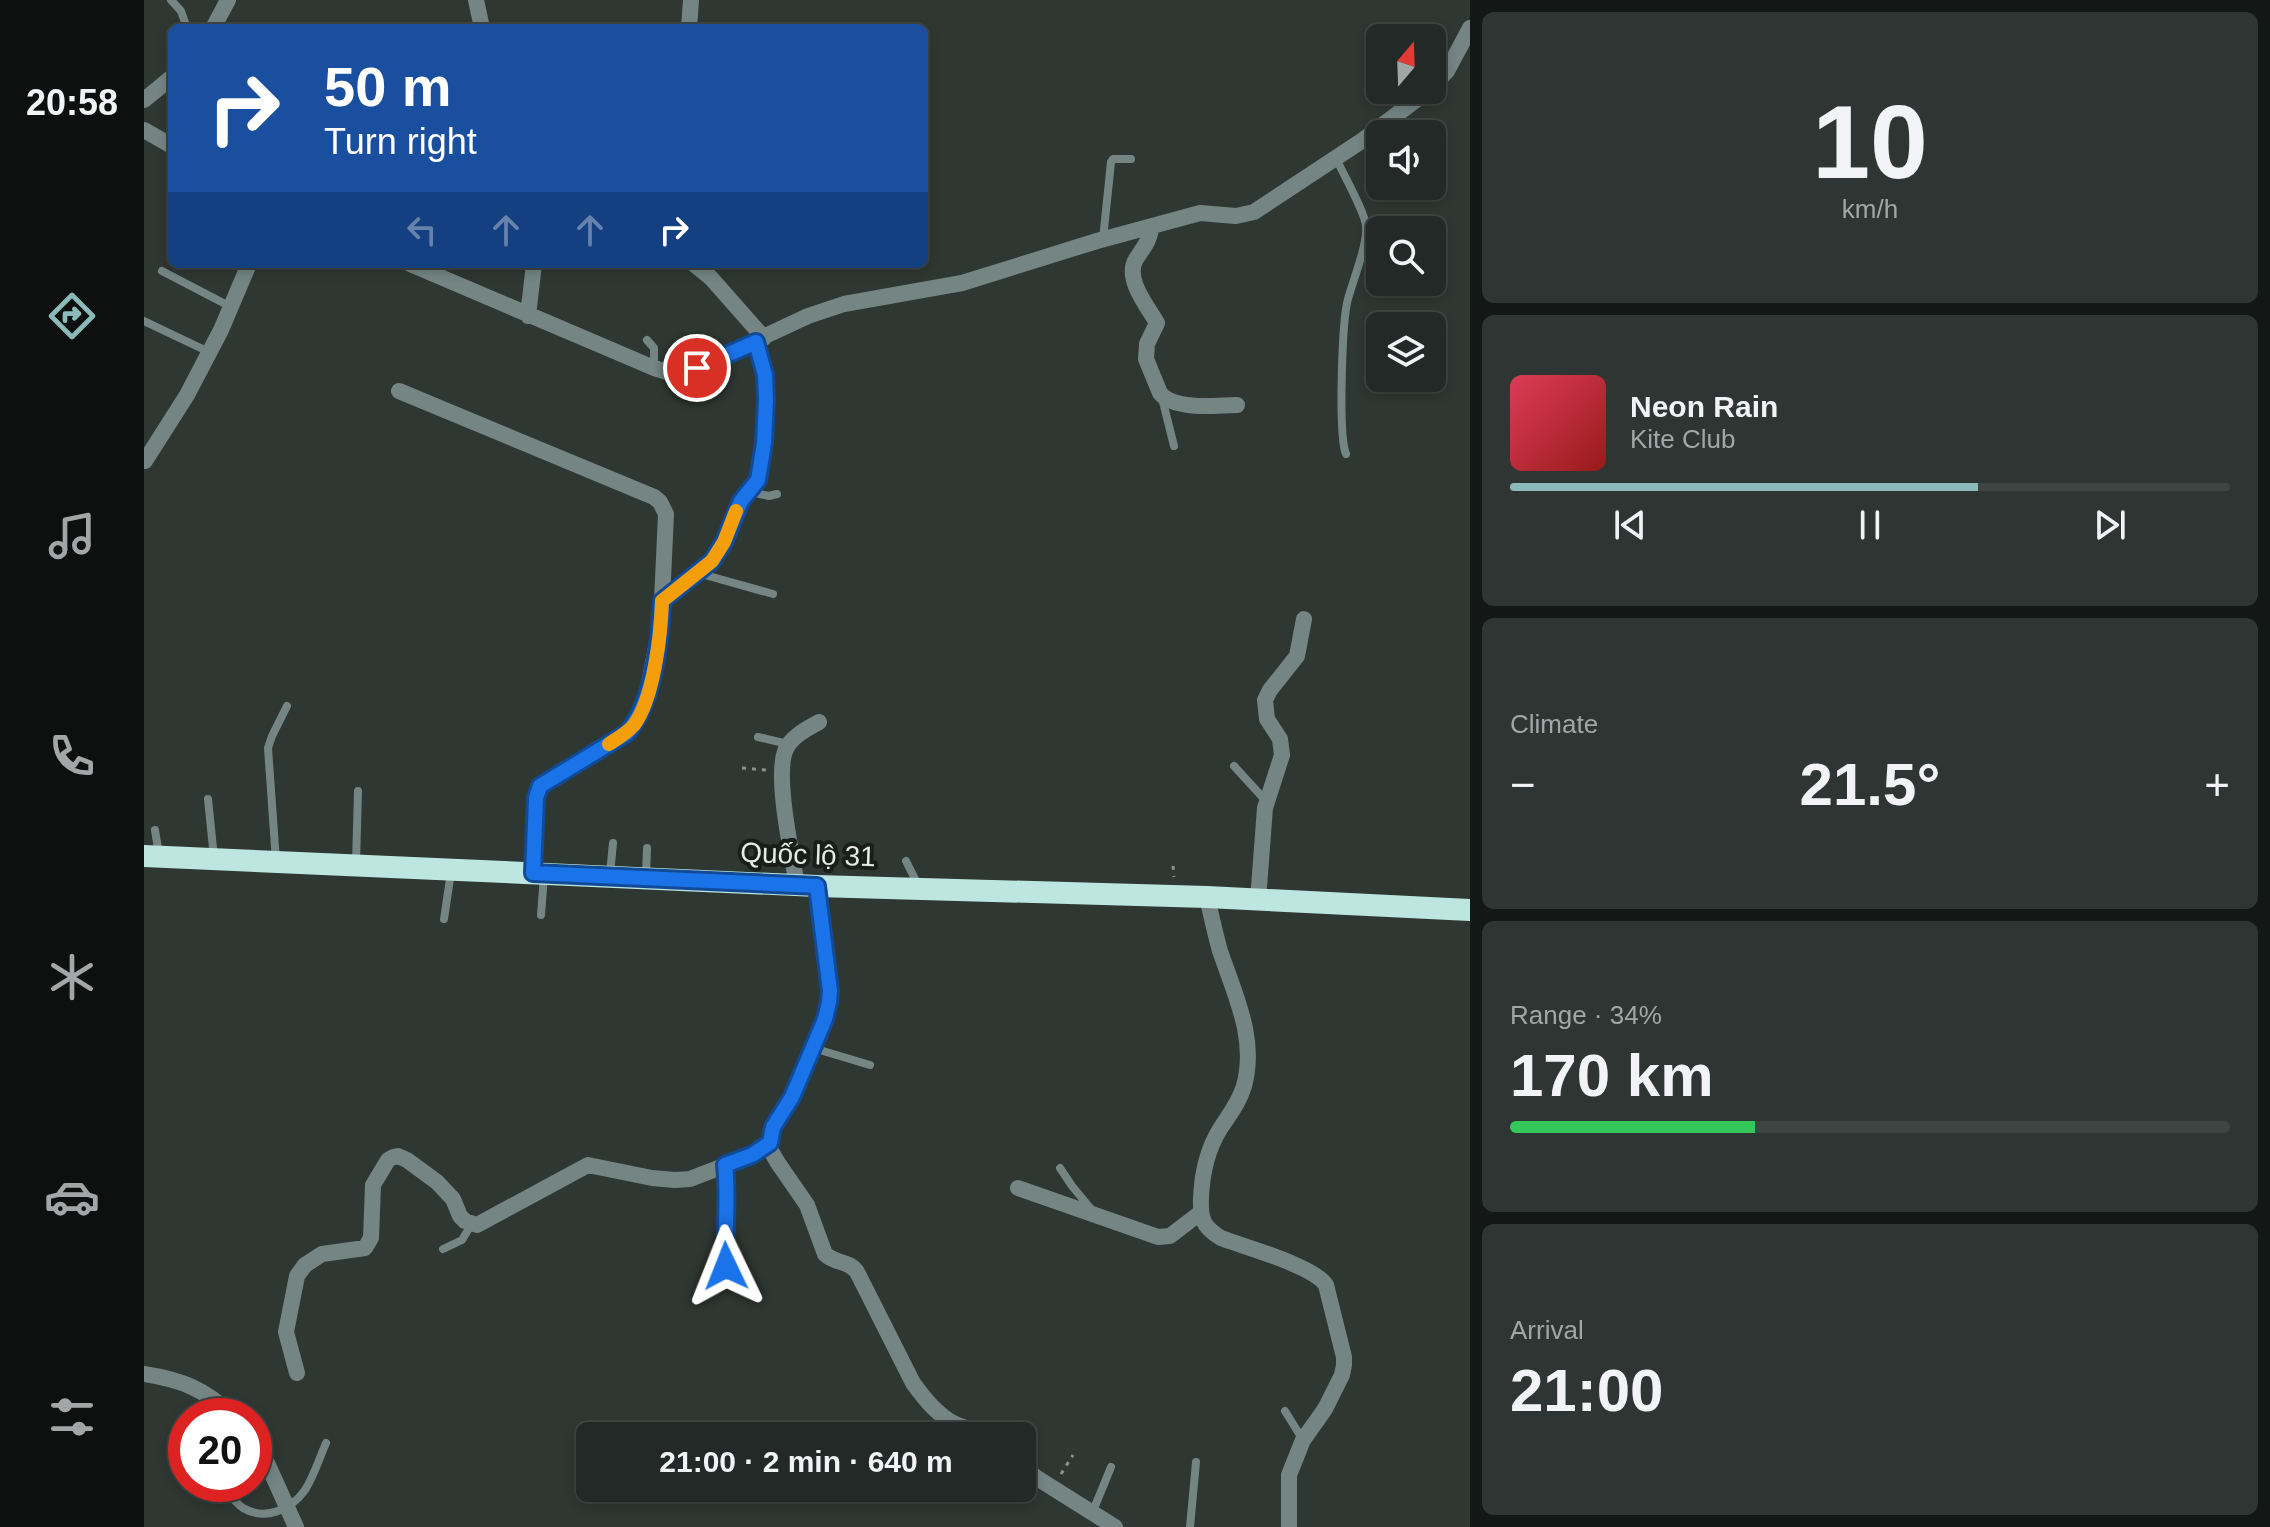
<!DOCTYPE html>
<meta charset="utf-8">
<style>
:root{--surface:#222926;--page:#2e3532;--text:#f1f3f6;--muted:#a2a6a7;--line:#3f4543;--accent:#8bbbb9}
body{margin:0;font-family:Arial,sans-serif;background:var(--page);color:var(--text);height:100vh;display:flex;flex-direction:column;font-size:30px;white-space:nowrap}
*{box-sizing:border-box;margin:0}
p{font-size:26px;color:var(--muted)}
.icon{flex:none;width:44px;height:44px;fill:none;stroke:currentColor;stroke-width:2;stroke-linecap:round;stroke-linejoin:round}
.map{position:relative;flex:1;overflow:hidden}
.side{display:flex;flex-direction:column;gap:12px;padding:12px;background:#131715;width:800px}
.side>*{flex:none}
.guide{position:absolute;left:24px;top:24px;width:760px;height:244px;border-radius:12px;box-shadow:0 4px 12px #0003,0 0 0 2px var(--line);background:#1a4fa0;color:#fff;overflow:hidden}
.needle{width:52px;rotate:19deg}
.buttons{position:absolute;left:1222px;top:24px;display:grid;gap:16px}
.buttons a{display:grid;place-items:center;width:80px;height:80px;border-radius:12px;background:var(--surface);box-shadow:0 4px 12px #0003,0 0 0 2px var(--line);font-size:40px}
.speed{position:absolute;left:24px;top:1398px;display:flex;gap:16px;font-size:40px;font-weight:700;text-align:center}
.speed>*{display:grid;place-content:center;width:104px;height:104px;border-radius:50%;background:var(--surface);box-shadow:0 4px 12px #0003,0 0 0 2px var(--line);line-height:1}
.speed .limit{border:12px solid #d22;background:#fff;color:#111}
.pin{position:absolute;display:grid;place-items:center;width:68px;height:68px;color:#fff;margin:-34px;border:4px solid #fff;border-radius:50%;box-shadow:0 2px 8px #0007}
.me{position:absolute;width:88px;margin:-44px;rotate:358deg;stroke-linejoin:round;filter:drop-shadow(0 0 6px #0008)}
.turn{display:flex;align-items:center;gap:28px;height:168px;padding:0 24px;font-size:36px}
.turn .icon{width:104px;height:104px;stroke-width:2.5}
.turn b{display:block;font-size:56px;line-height:68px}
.lanes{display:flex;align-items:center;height:76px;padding:0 24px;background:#0003;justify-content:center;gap:40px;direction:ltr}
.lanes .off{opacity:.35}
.big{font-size:60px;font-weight:800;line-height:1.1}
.side .card{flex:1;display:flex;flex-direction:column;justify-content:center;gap:12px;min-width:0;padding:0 28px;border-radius:12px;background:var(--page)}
.side .dial{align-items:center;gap:0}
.dial b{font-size:104px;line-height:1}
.song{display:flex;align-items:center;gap:24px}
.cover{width:96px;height:96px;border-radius:12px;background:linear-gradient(135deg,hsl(350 70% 55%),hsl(0 70% 35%))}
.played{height:8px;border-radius:4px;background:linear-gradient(90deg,var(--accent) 65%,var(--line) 65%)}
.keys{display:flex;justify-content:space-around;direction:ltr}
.heat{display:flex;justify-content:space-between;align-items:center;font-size:44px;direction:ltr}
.charge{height:12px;border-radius:6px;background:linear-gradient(90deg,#34c759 34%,var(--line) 0)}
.trip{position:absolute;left:432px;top:1422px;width:460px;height:80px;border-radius:12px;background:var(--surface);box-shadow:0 4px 12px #0003,0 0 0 2px var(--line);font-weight:800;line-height:80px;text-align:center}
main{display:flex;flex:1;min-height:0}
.tabs{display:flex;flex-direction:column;width:144px;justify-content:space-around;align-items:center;background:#0e100f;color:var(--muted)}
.tabs .icon{width:56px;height:56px}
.tabs .current{color:var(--accent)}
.tabs b{font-size:36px;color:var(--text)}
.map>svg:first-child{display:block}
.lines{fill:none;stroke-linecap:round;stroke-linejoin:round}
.path{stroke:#8c938f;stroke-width:3;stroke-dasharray:4 6;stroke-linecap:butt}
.service{stroke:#748583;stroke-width:8}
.minor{stroke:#748583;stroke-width:16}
.trunk{stroke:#bee6e0;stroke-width:22}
.route-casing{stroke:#114b97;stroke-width:20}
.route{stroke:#1a73e8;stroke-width:14}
.slow{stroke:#f59e0b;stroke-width:14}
.labels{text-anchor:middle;stroke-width:8;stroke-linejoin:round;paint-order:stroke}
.street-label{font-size:28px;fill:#e5ebe7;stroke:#191e1b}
</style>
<main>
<nav class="tabs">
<b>20:58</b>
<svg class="icon current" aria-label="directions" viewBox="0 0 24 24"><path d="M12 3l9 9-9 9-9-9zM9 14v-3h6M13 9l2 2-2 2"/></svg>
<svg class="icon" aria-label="music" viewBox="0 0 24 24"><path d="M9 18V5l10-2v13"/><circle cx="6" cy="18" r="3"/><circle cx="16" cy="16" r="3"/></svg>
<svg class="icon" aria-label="phone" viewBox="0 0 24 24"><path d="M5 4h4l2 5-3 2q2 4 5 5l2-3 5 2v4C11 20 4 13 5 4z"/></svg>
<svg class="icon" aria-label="climate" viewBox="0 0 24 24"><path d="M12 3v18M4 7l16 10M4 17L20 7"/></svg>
<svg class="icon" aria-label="car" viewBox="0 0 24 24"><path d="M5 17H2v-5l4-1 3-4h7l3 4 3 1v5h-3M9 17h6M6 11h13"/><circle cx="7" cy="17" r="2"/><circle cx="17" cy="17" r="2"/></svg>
<svg class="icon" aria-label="filters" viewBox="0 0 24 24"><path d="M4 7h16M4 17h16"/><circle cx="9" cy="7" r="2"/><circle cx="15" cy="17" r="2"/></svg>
</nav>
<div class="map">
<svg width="1326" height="1527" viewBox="0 0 1326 1527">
<rect width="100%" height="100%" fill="#2e3732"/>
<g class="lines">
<path class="path" d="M598,768L622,770
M1029,866L1030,877
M917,1474L929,1455"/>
<path class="service" d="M27,0L37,11L43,28
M1192,158C1199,174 1221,212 1222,226C1224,244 1209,280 1204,299C1198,320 1194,435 1202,454
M959,239L967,162L969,159H987
M18,271L87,307
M0,321L65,352
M503,340L510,348V368
M1018,398L1030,446
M606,492L625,496L633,494
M554,573L629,594
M614,737L644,744
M1090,766L1122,801
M64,799L70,858
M11,830L15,855
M132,861L124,748L128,736L143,706
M762,861L774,885
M212,863L214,791
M466,874L469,843
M502,875L503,848
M397,915L400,875
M300,919L307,872
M669,1048L726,1065
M581,1166L584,1194L581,1234L582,1285
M916,1168L928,1186L947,1209
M299,1249L318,1240L327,1225
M1141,1411L1159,1440
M78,1484C84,1492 90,1502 99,1508C121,1521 147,1510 161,1490C170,1476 175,1459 182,1443
M949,1511L967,1467
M1046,1527L1052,1462"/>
<path class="minor" d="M332,0L338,28
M69,28L84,0
M545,28L547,0
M1288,87L1303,71L1326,28
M0,100L28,77
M0,130L28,146
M1008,226C1004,244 1001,245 992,259C980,279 1004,307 1013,323L1003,344L1002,359L1016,393C1029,410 1072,406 1093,405
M266,264L510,368L533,375L540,374L664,316L700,304L818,283L953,241L1056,213L1092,216L1110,212L1219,140L1285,90
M550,264L567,278L620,338
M384,316L390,264
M255,391L510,497L516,502L522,514L517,622L501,704L495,718L483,733L396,786L392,798L389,873
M1,461L43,395L77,330L105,264
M518,601L568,561L580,542L597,501L614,480L620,443L622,400L621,375L612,342
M653,885C648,855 630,774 642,749C648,736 663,729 675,722
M673,886L686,991L681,1019L648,1097L629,1127L626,1143L627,1151L634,1163L663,1205L681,1254C691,1264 705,1260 713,1272L769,1383C780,1398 793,1415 811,1424C821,1428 832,1431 842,1436
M1063,897C1067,915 1071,933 1076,951C1091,995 1113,1039 1100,1086C1095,1103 1085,1115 1076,1129C1063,1150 1058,1173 1057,1198C1056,1219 1059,1227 1077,1238C1101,1247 1170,1266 1182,1285L1200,1357V1365L1198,1375L1181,1409L1159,1440L1145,1475V1527
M1114,900L1121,808L1138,755L1136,739L1123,719L1121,700L1126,690L1153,656L1160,619
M874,1188L1014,1237L1026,1236L1056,1213
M153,1373L142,1332L153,1276L161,1265L178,1254L221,1248L227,1238L229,1185L244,1160L249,1157L254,1156L263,1160L293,1182L309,1199L316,1216L321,1221L333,1225L444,1165L508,1178L531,1180L546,1179L608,1155L626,1143
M0,1374C38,1380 61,1389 89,1416
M110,1444L124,1465L152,1527
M878,1466L893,1478L971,1527"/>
<path class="trunk" d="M0,856L673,886L1063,897L1326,910"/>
</g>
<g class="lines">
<g class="route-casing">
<path id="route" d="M553,368L612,342L621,375L622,400L620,443L614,480L597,501L580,542L568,561L518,601C516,641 510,702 483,733L396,786L392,798L389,873L673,886L686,991L685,1002L681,1019L648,1097L629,1127L626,1143L608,1155L581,1165C585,1199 580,1232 582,1266"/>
</g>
<use href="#route" class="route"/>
<path class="slow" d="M465,744C474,738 483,733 490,725C510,698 517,634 518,601L568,561L580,542L592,511"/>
</g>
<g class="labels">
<g class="street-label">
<text transform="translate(664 854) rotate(2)" y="10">Quốc lộ 31</text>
</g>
</g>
</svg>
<div class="buttons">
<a><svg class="needle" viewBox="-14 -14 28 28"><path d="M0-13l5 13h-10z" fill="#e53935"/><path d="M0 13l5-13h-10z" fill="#a2a6a7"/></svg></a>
<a><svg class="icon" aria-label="sound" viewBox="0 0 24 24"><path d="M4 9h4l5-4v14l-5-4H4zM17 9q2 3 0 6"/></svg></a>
<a><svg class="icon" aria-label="search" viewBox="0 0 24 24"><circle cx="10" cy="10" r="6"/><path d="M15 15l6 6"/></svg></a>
<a><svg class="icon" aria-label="layers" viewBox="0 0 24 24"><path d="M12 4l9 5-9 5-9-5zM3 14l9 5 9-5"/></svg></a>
</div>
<div class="speed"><div class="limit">20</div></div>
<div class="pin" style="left:553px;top:368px;background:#d93025"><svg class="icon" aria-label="arrive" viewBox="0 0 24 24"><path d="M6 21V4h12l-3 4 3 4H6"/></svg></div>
<svg class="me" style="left:582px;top:1266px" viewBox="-20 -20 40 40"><path d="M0-17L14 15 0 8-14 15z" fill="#1a73e8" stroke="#fff" stroke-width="4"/></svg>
<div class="trip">21:00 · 2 min · 640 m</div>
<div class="guide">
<div class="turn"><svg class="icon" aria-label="right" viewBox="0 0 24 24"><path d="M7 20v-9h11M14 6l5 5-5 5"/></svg><div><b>50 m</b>Turn right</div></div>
<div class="lanes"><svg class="icon off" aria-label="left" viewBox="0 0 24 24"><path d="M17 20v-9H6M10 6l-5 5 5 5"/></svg><svg class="icon off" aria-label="ahead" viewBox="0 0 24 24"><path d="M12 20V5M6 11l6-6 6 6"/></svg><svg class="icon off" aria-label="ahead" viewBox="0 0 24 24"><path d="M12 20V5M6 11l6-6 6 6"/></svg><svg class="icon" aria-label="right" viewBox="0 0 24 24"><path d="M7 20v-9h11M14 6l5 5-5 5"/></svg></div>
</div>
</div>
<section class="side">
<div class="card dial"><b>10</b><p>km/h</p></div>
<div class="card">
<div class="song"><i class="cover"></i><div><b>Neon Rain</b><p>Kite Club</p></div></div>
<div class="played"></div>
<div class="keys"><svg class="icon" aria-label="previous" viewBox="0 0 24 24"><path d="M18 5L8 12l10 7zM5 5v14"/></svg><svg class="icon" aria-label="pause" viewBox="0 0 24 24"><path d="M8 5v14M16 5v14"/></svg><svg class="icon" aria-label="next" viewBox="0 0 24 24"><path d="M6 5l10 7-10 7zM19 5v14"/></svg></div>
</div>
<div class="card"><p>Climate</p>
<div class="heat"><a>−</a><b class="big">21.5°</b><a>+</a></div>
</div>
<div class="card"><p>Range · 34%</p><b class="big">170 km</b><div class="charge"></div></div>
<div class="card"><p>Arrival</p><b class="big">21:00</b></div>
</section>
</main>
